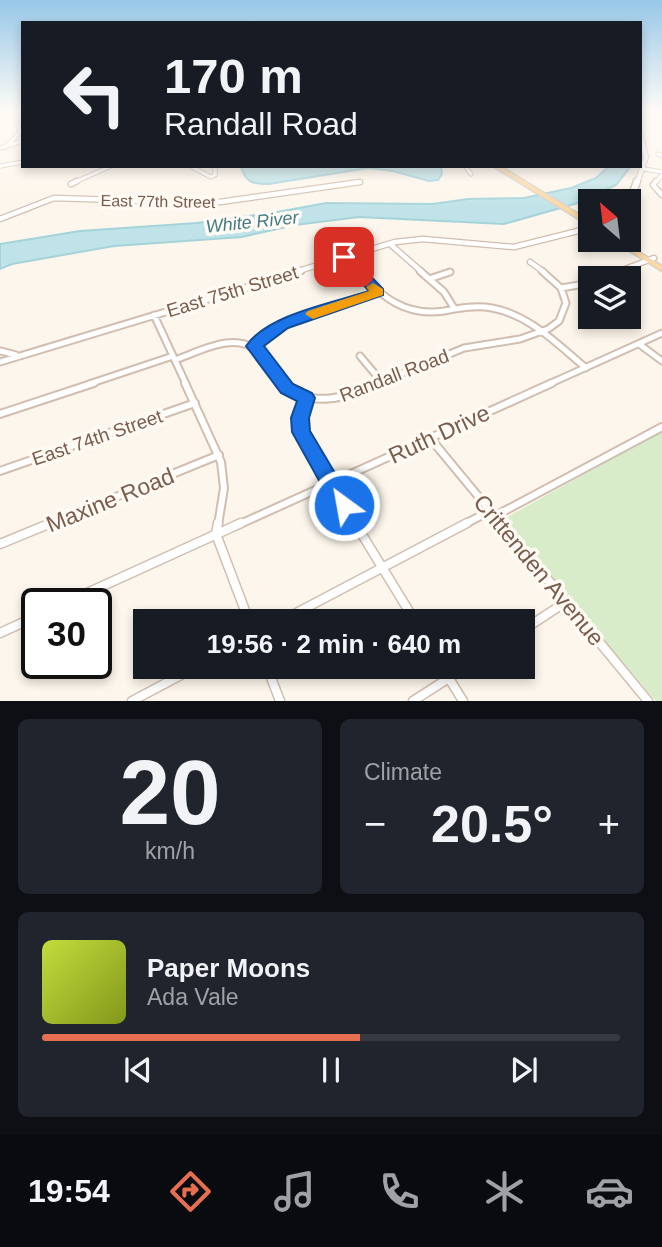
<!DOCTYPE html>
<meta charset="utf-8">
<style>
:root{--surface:#171b24;--page:#20242c;--text:#f1f3f6;--muted:#9ea1a6;--line:#363941;--accent:#e76f51}
body{margin:0;font-family:Arial,sans-serif;background:var(--page);color:var(--text);height:100vh;display:flex;flex-direction:column;font-size:26px;white-space:nowrap}
*{box-sizing:border-box;margin:0}
p{font-size:23px;color:var(--muted)}
.icon{flex:none;width:38px;height:38px;fill:none;stroke:currentColor;stroke-width:2;stroke-linecap:round;stroke-linejoin:round}
.map{position:relative;height:701px;overflow:hidden}
.sheet{display:flex;flex-direction:column;gap:18px;padding:18px;background:#0d0f14;flex:1}
.sheet>*{flex:none}
.top-card{position:absolute;left:21px;top:21px;width:621px;height:147px;border-radius:0px;box-shadow:0 4px 10px #0003;background:#171b24;color:var(--text);overflow:hidden}
.needle{width:46px;rotate:332deg}
.fabs{position:absolute;left:578px;top:189px;display:grid;gap:14px}
.fabs a{display:grid;place-items:center;width:63px;height:63px;border-radius:0px;background:var(--surface);box-shadow:0 4px 10px #0003;font-size:35px}
.speed{position:absolute;left:21px;top:588px;display:flex;gap:14px;font-size:35px;font-weight:700;text-align:center}
.speed>*{display:grid;place-content:center;width:91px;height:91px;border-radius:50%;background:var(--surface);box-shadow:0 4px 10px #0003;line-height:1}
.speed .limit{border:4px solid #111;border-radius:10px;background:#fff;color:#111}
.pin{position:absolute;display:grid;place-items:center;width:60px;height:60px;color:#fff;margin:-30px;border-radius:14px;box-shadow:0 4px 10px #0006}
.me{position:absolute;width:77px;margin:-38px;rotate:328deg;stroke-linejoin:round;filter:drop-shadow(0 0 5px #0008)}
.turn{display:flex;align-items:center;gap:24px;height:147px;padding:0 28px;font-size:32px}
.turn .icon{width:91px;height:91px;stroke-width:2.5}
.turn b{display:block;font-size:49px;line-height:60px}
.big{font-size:52px;font-weight:600;line-height:1.1}
.sheet .widget{flex:1;display:flex;flex-direction:column;justify-content:center;gap:10px;min-width:0;padding:0 24px;border-radius:10px;background:var(--page)}
.sheet .dial{align-items:center;gap:0}
.dial b{font-size:91px;line-height:1}
.song{display:flex;align-items:center;gap:21px}
.cover{width:84px;height:84px;border-radius:10px;background:linear-gradient(135deg,hsl(70 70% 55%),hsl(70 70% 35%))}
.played{height:7px;border-radius:4px;background:linear-gradient(90deg,var(--accent) 55%,var(--line) 55%)}
.keys{display:flex;justify-content:space-around;direction:ltr}
.heat{display:flex;justify-content:space-between;align-items:center;font-size:38px;direction:ltr}
.sheet .tiles{flex:1;display:grid;gap:18px;grid-template-columns:1fr 1fr}
.widget:last-child{grid-column:span 2}
.trip{position:absolute;left:133px;top:609px;width:402px;height:70px;border-radius:0px;background:var(--surface);box-shadow:0 4px 10px #0003;font-weight:600;line-height:70px;text-align:center}
.menu{display:flex;height:112px;justify-content:space-around;align-items:center;background:#090b0e;color:var(--muted)}
.menu .icon{width:49px;height:49px}
.menu .current{color:var(--accent)}
.menu b{font-size:32px;color:var(--text)}
.map>svg:first-child{display:block}
.green{fill:#d8ecc9}
.water{fill:#bfe3e8;stroke:#a5d3da;stroke-width:2}
.lines{fill:none;stroke-linecap:round;stroke-linejoin:round}
.street-far4-casing{stroke:#d1beb0;stroke-width:5}
.street-far3-casing{stroke:#d1beb0;stroke-width:7}
.street-far2-casing{stroke:#d1beb0;stroke-width:9}
.street-far1-casing{stroke:#d1beb0;stroke-width:10}
.street-casing{stroke:#d1beb0;stroke-width:11}
.secondary-far1-casing{stroke:#d6c0b0;stroke-width:6}
.secondary-casing{stroke:#d6c0b0;stroke-width:9}
.primary-casing{stroke:#dad1cd;stroke-width:3}
.street-far4{stroke:#fff;stroke-width:3.5}
.street-far3{stroke:#fff;stroke-width:4.5}
.street-far2{stroke:#fff;stroke-width:5}
.street-far1{stroke:#fff;stroke-width:6}
.street{stroke:#fff;stroke-width:8}
.secondary-far1{stroke:#fff;stroke-width:4.5}
.secondary{stroke:#fff;stroke-width:6}
.primary{fill:#fbd9a5;fill-rule:evenodd}
.route{fill:#1a73e8;stroke:#114b97;stroke-width:2}
.slow{fill:#f59e0b}
.labels{text-anchor:middle;stroke-width:7;stroke-linejoin:round;paint-order:stroke}
.far-street-label{font-size:16px;fill:#7a5c4d;stroke:#fffaf3}
.far-water-label{font-size:18px;font-style:italic;fill:#437c86;stroke:#fffaf3}
.street-label{font-size:19px;fill:#7a5c4d;stroke:#fffaf3}
.near-street-label{font-size:23px;fill:#7a5c4d;stroke:#fffaf3}
</style>
<div class="map">
<svg width="662" height="701" viewBox="0 0 662 701">
<rect width="100%" height="100%" fill="#fdf6ec"/>
<path class="green" d="M662,431V701H656L502,520Z"/>
<path class="water" d="M441,166L442,174L438,180L429,181L393,171L368,168L269,184C253,184 246,183 241,167Z
M609,166H631L616,185L578,203L504,224L359,217L295,225L242,237L114,246L12,264L0,269V244L80,231L197,223L272,213L326,203L433,204L468,199L524,198L571,188L596,178Z"/>
<g class="lines">
<g class="street-far4-casing">
<path id="street-far4" d="M5,147L20,133L15,111
M0,148L23,141
M658,154L662,156
M0,166L23,162
M465,166L471,174
M192,167L211,177L215,175V166
M644,169L662,172
M73,183L111,166
M351,183L360,182
M655,183L662,175"/>
</g>
<g class="street-far3-casing">
<path id="street-far3" d="M656,181L653,185L662,195
M71,184L77,181
M0,219L54,198L213,203L360,182
M390,244L422,272
M344,257L358,272
M530,262L544,272
M295,272L395,242L423,239L514,247L590,228
M617,272L654,258"/>
</g>
<g class="street-far2-casing">
<path id="street-far2" d="M357,271C382,297 406,317 444,311C460,308 476,305 492,308C530,315 558,345 586,368
M420,271L444,292L454,308
M603,278L622,271
M429,279L450,272
M561,288L590,283
M154,315L186,384
M639,344L662,361
M254,346C289,315 335,306 378,292
M1,351L16,355
M360,356L381,381
M175,360C201,351 236,330 260,353C270,362 275,375 285,384
M0,362L301,271
M89,384L173,356
M377,384L464,348L520,339L548,329L559,321L566,303L561,288L542,271
M549,384L662,333"/>
</g>
<g class="street-far1-casing">
<path id="street-far1" d="M185,383L221,462L224,488L218,525
M283,383C311,411 349,396 381,383
M306,398L300,422L303,438L356,525
M0,414L94,383
M430,438L502,525
M0,471L195,403
M495,516L662,427
M47,525L219,455
M238,525L552,383
M463,525L490,511"/>
</g>
<g class="street-casing">
<path id="street" d="M218,523L216,534L249,621
M355,523L415,621
M501,523L648,701
M0,544L51,523
M63,604L241,523
M281,621L467,523
M523,630L566,602
M0,633L37,616
M267,667L280,701
M442,667L463,701
M132,701L196,667
M413,701L466,667"/>
</g>
<g class="secondary-far1-casing">
<path id="secondary-far1" d="M637,183L646,157L640,132"/>
</g>
<g class="secondary-casing">
<path id="secondary" d="M628,207L637,181"/>
</g>
<g class="primary-casing">
<path id="primary" d="M493,166H500L590,221V226Z
M612,240H619L662,266V271Z"/>
</g>
<use href="#street-far4" class="street-far4"/>
<use href="#street-far3" class="street-far3"/>
<use href="#street-far2" class="street-far2"/>
<use href="#street-far1" class="street-far1"/>
<use href="#street" class="street"/>
<use href="#secondary-far1" class="secondary-far1"/>
<use href="#secondary" class="secondary"/>
<use href="#primary" class="primary"/>
</g>
<linearGradient id="sky" x2="0" y2="1"><stop stop-color="#97c7e8"/><stop offset="0.53" stop-color="#fefbf6"/><stop offset="1" stop-color="#fefbf6" stop-opacity="0"/></linearGradient>
<rect width="662" height="210" fill="url(#sky)"/>
<path class="route" d="M344,253L349,254L383,289V295L288,328L264,346L293,384L312,393L315,398L309,418L310,431L354,505L351,511L344,514L336,511L292,432L291,418L297,401L281,393L246,346C268,314 333,303 369,291L338,257Z"/>
<path class="slow" d="M373,283L383,289V295L313,319L305,314L308,311L369,291L366,287Z"/>
<g class="labels">
<g class="far-street-label">
<text transform="translate(158 201) rotate(1)" y="6">East 77th Street</text>
</g>
<g class="far-water-label">
<text transform="translate(252 222) rotate(-6)" y="6">White River</text>
</g>
<g class="street-label">
<text transform="translate(232 291) rotate(-17)" y="7">East 75th Street</text>
<text transform="translate(394 375) rotate(-21)" y="7">Randall Road</text>
<text transform="translate(97 437) rotate(-19)" y="7">East 74th Street</text>
</g>
<g class="near-street-label">
<text transform="translate(439 434) rotate(-25)" y="8">Ruth Drive</text>
<text transform="translate(110 500) rotate(-22)" y="8">Maxine Road</text>
<text transform="translate(539 570) rotate(50)" y="8">Crittenden Avenue</text>
</g>
</g>
</svg>
<div class="fabs">
<a><svg class="needle" viewBox="-14 -14 28 28"><path d="M0-13l5 13h-10z" fill="#e53935"/><path d="M0 13l5-13h-10z" fill="#9ea1a6"/></svg></a>
<a><svg class="icon" aria-label="layers" viewBox="0 0 24 24"><path d="M12 4l9 5-9 5-9-5zM3 14l9 5 9-5"/></svg></a>
</div>
<div class="speed"><div class="limit">30</div></div>
<div class="pin" style="left:344px;top:257px;background:#d93025"><svg class="icon" aria-label="arrive" viewBox="0 0 24 24"><path d="M6 21V4h12l-3 4 3 4H6"/></svg></div>
<svg class="me" style="left:344px;top:505px" viewBox="-20 -20 40 40"><circle r="17" fill="#1a73e8" stroke="#fff" stroke-width="3"/><path d="M0-11L8 9 0 5-8 9z" fill="#fff"/></svg>
<div class="trip">19:56 · 2 min · 640 m</div>
<div class="top-card">
<div class="turn"><svg class="icon" aria-label="left" viewBox="0 0 24 24"><path d="M17 20v-9H6M10 6l-5 5 5 5"/></svg><div><b>170 m</b>Randall Road</div></div>
</div>
</div>
<section class="sheet">
<div class="tiles">
<div class="widget dial"><b>20</b><p>km/h</p></div>
<div class="widget"><p>Climate</p>
<div class="heat"><a>−</a><b class="big">20.5°</b><a>+</a></div>
</div>
<div class="widget">
<div class="song"><i class="cover"></i><div><b>Paper Moons</b><p>Ada Vale</p></div></div>
<div class="played"></div>
<div class="keys"><svg class="icon" aria-label="previous" viewBox="0 0 24 24"><path d="M18 5L8 12l10 7zM5 5v14"/></svg><svg class="icon" aria-label="pause" viewBox="0 0 24 24"><path d="M8 5v14M16 5v14"/></svg><svg class="icon" aria-label="next" viewBox="0 0 24 24"><path d="M6 5l10 7-10 7zM19 5v14"/></svg></div>
</div>
</div>
</section>
<nav class="menu">
<b>19:54</b>
<svg class="icon current" aria-label="directions" viewBox="0 0 24 24"><path d="M12 3l9 9-9 9-9-9zM9 14v-3h6M13 9l2 2-2 2"/></svg>
<svg class="icon" aria-label="music" viewBox="0 0 24 24"><path d="M9 18V5l10-2v13"/><circle cx="6" cy="18" r="3"/><circle cx="16" cy="16" r="3"/></svg>
<svg class="icon" aria-label="phone" viewBox="0 0 24 24"><path d="M5 4h4l2 5-3 2q2 4 5 5l2-3 5 2v4C11 20 4 13 5 4z"/></svg>
<svg class="icon" aria-label="climate" viewBox="0 0 24 24"><path d="M12 3v18M4 7l16 10M4 17L20 7"/></svg>
<svg class="icon" aria-label="car" viewBox="0 0 24 24"><path d="M5 17H2v-5l4-1 3-4h7l3 4 3 1v5h-3M9 17h6M6 11h13"/><circle cx="7" cy="17" r="2"/><circle cx="17" cy="17" r="2"/></svg>
</nav>
